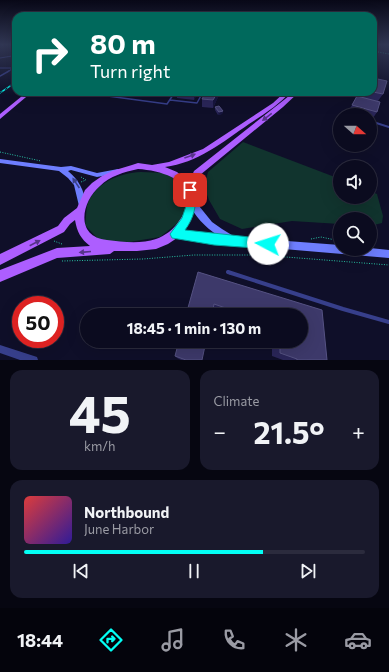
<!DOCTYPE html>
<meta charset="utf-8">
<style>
:root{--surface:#0b0b1f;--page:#19192c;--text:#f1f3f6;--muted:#9a9ba4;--line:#2b2b3d;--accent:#03fff5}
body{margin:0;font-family:Commissioner,sans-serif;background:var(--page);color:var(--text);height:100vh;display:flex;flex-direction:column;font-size:15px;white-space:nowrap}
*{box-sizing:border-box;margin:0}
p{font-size:13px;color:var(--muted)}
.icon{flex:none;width:22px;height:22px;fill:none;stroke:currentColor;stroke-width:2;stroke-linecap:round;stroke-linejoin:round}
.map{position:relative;height:360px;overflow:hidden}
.details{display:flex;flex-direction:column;gap:10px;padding:10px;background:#060611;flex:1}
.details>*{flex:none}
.hud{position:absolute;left:12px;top:12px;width:365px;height:84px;border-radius:12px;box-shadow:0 4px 16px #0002,0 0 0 1px var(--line);background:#00695c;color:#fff;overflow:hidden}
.needle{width:26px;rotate:111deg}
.controls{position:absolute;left:333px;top:108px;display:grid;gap:8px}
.controls a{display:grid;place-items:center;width:44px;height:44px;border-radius:50%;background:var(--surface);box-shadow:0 4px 16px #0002,0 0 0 1px var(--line);font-size:20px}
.speed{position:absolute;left:12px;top:296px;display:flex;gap:8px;font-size:20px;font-weight:700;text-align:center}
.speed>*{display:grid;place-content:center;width:52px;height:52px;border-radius:50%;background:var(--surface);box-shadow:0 4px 16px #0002,0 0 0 1px var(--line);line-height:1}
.speed .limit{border:6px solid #d22;background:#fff;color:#111}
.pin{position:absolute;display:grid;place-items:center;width:34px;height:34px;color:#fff;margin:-17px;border-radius:8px;box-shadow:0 2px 6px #0006}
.me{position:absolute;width:44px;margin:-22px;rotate:275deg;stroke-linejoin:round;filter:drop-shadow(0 0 3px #0008)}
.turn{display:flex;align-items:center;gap:14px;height:84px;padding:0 12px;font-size:18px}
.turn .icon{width:52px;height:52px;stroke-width:2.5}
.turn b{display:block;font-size:28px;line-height:34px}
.big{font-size:30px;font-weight:700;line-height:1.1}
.details .tile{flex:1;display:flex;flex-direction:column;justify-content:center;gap:6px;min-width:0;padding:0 14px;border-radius:12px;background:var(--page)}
.details .dial{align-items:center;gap:0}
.dial b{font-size:52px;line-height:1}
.song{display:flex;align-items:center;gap:12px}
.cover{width:48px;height:48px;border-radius:6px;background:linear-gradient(135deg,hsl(0 70% 55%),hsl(250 70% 35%))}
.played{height:4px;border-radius:2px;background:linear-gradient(90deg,var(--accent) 70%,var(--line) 70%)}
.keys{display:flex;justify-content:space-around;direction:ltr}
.heat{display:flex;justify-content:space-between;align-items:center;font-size:22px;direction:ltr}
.details .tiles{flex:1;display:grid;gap:10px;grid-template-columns:1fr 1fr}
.tile:last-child{grid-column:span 2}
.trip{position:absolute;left:80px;top:308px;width:228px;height:40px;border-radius:20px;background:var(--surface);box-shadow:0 4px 16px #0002,0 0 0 1px var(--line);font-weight:700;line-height:40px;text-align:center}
.dock{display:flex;height:64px;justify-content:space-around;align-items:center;background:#04040c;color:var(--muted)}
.dock .icon{width:28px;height:28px}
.dock .on{color:var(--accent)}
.dock b{font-size:18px;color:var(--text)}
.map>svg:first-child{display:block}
.green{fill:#11342e}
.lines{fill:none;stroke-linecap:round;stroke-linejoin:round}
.path{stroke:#28c2a3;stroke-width:1;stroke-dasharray:1 1.5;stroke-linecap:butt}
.lane-far4{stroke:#373f8b;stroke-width:1}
.lane-far3{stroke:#373f8b;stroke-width:1.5}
.lane-far2{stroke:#373f8b;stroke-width:2}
.lane-far1{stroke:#373f8b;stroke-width:3}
.lane{stroke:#373f8b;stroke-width:4}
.street{fill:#373f8b;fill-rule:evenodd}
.secondary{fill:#6e7eff;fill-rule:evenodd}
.primary{fill:#ad5eff;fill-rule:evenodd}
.rail-casing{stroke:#03fff5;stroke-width:1.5}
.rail{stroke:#0f0f29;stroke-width:1;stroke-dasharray:3;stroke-linecap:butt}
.wall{fill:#2a2659}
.shaded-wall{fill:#17153e}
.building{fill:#3d396a;stroke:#555282}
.oneway{fill:#563389}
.oneway2{fill:#3a4189}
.route{fill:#03fff5;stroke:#02a69f}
</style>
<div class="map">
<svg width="389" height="360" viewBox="0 0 389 360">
<rect width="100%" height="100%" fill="#0f0f29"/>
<path class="green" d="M243,142L340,179V197H370V191L377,194L383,216L382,223L370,226V219H340V224L292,221L242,229L220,219L209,200L204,187L208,172Z
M141,172L167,173L183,186L188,201L184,218L160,237L129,242L100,241L85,225C86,219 86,212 87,206C94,183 119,173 141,172Z"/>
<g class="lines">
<path class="path" d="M373,51L389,54
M0,152L41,161
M81,177L86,180L81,182
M311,239L321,237L340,241
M54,241L62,244
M62,261L143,259L194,255H260L389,265"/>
<path class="lane-far4" d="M0,58L12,56
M0,68H13
M7,72L14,68"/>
<path class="lane-far3" d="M0,76L9,71
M78,92L167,104L175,92
M115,97L120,92
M170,100L197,103L203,92"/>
<path class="lane-far2" d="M370,121L389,127"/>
<path class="lane-far1" d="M228,272L230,273"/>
<path class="lane" d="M228,272L343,309L389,322"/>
<path class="street" d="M0,345L34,356L37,357L38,360H20L0,353Z"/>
<path class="secondary" d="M0,159L61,167L71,166L97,173L118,169L121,171L118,173L97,177L71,170L68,171C79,180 84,190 86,204L85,206L82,207L79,206L74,185L68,178L59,171L0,163Z
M192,200L195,201L212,222L222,229L235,237L340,245V249H370V248L389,250V258L214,243L173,237L172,234L173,231L176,230L217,235C205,227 195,216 188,203L189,201Z"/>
<path class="primary" d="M27,92H32L0,119V114Z
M285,92H290C279,105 264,114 249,124C223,142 197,163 165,167L177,172L189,182L194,171L294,92H299L283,107L200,175L194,190L196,198L195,208L190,221L177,238L168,244L156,249L137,251H114L110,254L57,258L0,282V270L57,248L90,246C81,239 77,232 75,220L70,224L64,232L0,265V254L58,226L64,218L77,208L85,190L92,183L102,176L112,171L132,165L138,163L152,165L169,162L203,149L273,103ZM138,169C168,171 205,185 179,221C174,229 165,236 156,239C141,244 123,242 107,240C75,237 81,202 100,186C110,176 124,172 138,169Z"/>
<g class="rail-casing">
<path id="rail" d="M0,93L16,82"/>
</g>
<use href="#rail" class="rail"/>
</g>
<path class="wall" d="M95,92H115L112,94Z
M134,92H161L157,97L134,94Z
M177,92H198L194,100L177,98Z
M206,92H219L218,97L213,108L202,107V99Z
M360,92H373L383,94L378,101L377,112L371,121L370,120V115H352L347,114L357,96H358Z
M215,107L223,111L222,114L218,115L215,110Z
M198,272L322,310L327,360H283L272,356V341H301V315H224L213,311Z
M175,356L202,360H181L177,358Z"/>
<path class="shaded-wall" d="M156,92H161L157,97Z
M194,92H198L194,100Z
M218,92H219L218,97L213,108V100Z
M223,111L222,114L218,115L219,112Z"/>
<path class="building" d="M373,78L387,81L383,94L373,92Z
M206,92H218L213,100L202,99Z
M357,96L380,102L377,112L352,105Z
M219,106L223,111L219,112L215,107Z
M198,272L322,310L327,360H297V359L280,353V341H301V315H246L214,304L212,315H186Z
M179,341H206L202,360H186L175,356Z"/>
<defs><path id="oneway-solid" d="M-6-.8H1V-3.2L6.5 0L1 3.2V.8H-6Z"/></defs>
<g class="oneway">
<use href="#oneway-solid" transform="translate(267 117) rotate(142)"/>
<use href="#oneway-solid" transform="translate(190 156) rotate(-20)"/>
<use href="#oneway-solid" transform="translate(35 243) rotate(-27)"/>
<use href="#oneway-solid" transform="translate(85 252) rotate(175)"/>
</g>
<use class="oneway2" href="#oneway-solid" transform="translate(76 183) rotate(-124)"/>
<linearGradient id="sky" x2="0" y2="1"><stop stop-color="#080817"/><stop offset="0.47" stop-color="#313754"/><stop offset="1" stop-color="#313754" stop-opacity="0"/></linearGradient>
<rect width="389" height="95" fill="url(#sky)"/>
<path class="route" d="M190,186L195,190C197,205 194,218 185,230L268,239L272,240L274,244L272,248L268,249L214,245L172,238L170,234L182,218L187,203L185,190Z"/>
</svg>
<div class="controls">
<a><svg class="needle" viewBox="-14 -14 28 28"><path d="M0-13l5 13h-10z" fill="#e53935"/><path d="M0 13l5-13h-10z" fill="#9a9ba4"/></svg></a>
<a><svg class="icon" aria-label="sound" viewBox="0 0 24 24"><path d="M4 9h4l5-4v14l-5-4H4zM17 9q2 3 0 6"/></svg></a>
<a><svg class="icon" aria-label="search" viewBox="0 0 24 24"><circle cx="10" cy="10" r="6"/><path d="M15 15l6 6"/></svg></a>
</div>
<div class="speed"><div class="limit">50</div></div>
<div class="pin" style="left:190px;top:190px;background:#d93025"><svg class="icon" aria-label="arrive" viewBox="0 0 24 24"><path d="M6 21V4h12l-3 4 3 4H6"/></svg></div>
<svg class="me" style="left:268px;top:244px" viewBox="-20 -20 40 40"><circle r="19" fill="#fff"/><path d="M0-13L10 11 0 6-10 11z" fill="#03fff5"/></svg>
<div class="trip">18:45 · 1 min · 130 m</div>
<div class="hud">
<div class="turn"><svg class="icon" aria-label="right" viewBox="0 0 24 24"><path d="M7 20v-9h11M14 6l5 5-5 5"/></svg><div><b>80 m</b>Turn right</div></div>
</div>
</div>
<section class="details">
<div class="tiles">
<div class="tile dial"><b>45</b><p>km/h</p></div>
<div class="tile"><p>Climate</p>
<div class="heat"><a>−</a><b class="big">21.5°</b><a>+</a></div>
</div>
<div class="tile">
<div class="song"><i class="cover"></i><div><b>Northbound</b><p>June Harbor</p></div></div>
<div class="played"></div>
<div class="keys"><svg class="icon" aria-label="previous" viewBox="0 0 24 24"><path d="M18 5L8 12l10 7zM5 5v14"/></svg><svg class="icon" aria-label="pause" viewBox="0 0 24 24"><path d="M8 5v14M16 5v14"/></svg><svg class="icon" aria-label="next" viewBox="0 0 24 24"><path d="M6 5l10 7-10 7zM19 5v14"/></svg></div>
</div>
</div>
</section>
<nav class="dock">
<b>18:44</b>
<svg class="icon on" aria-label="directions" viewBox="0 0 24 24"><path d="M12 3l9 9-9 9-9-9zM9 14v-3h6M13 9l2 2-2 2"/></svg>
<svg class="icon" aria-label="music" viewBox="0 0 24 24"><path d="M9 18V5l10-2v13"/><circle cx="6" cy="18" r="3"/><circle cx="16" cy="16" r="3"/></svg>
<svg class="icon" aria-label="phone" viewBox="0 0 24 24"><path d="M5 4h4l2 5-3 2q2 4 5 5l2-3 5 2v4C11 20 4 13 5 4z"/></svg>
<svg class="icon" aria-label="climate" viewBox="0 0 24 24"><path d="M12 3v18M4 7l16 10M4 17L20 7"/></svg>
<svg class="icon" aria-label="car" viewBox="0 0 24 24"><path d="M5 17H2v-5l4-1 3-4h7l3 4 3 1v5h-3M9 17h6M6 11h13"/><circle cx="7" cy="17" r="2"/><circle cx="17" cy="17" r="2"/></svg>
</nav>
